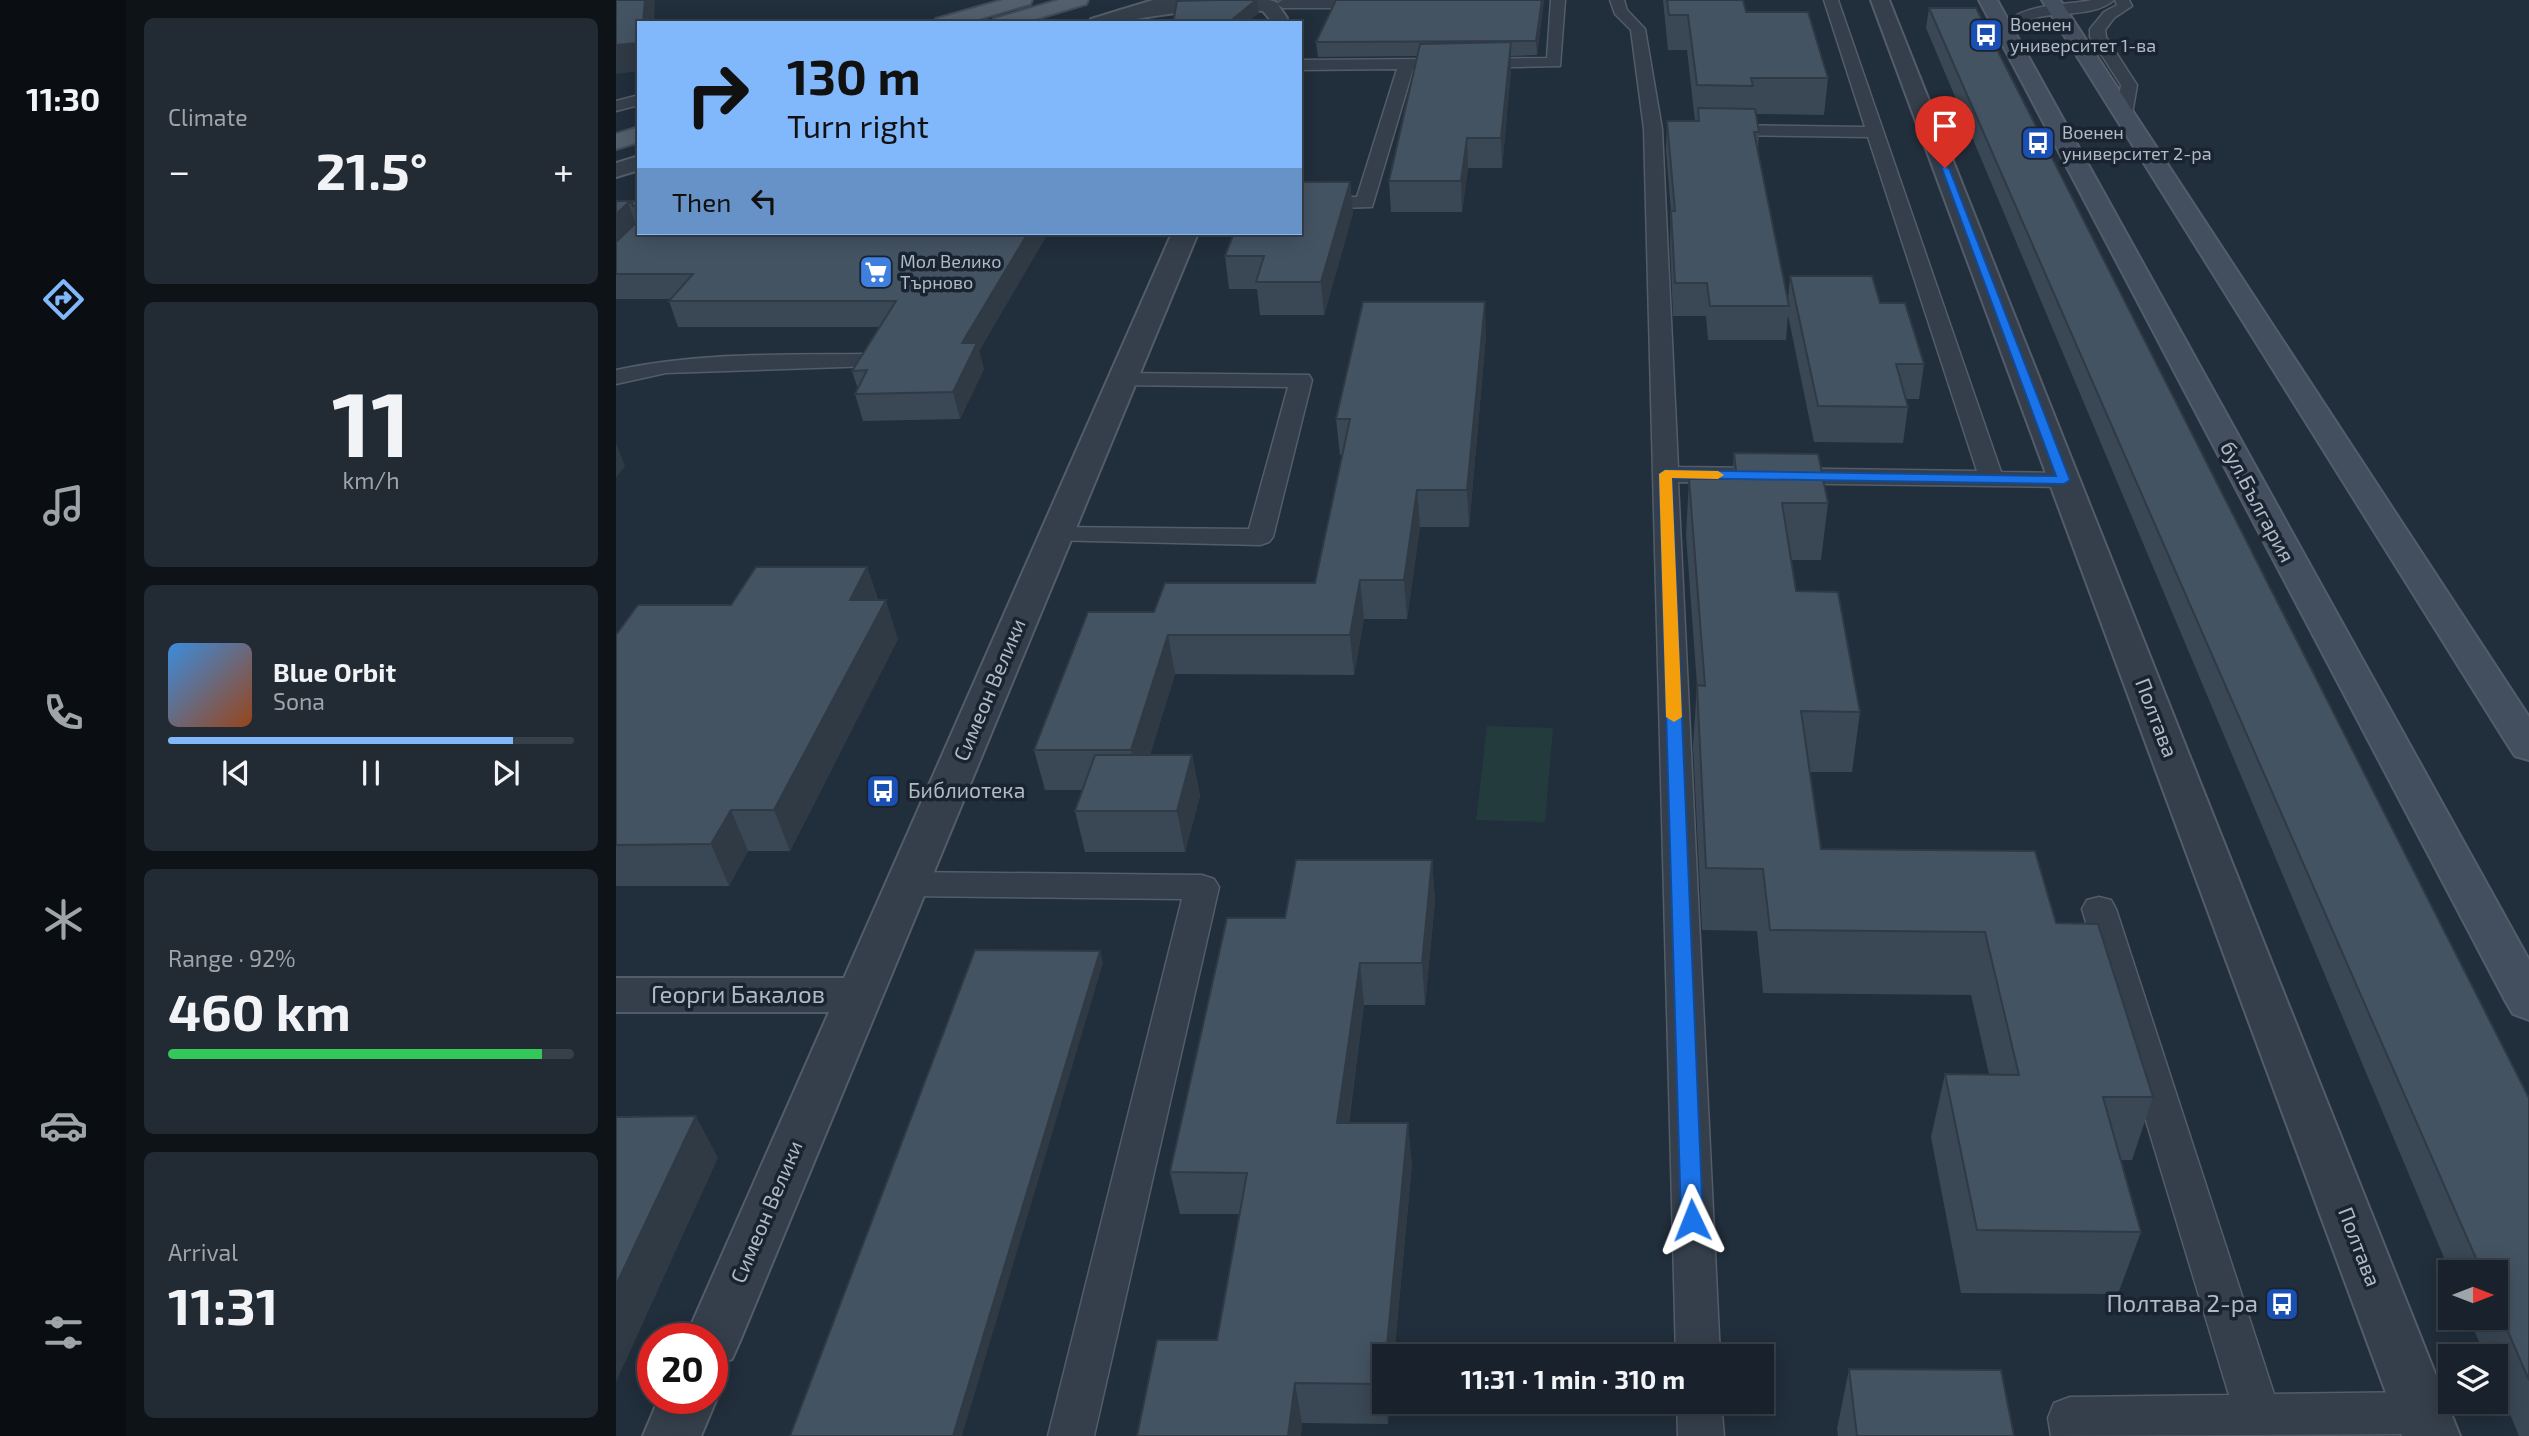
<!DOCTYPE html>
<meta charset="utf-8">
<style>
:root{--surface:#19222c;--page:#222a34;--text:#f1f3f6;--muted:#9fa4a9;--line:#373f48;--accent:#81b7fb}
body{margin:0;font-family:"Exo 2",sans-serif;background:var(--page);color:var(--text);height:100vh;display:flex;flex-direction:column;font-size:26px;white-space:nowrap}
*{box-sizing:border-box;margin:0}
p{font-size:23px;color:var(--muted)}
.icon{flex:none;width:38px;height:38px;fill:none;stroke:currentColor;stroke-width:2;stroke-linecap:round;stroke-linejoin:round}
.map{position:relative;flex:1;overflow:hidden}
.panel{display:flex;flex-direction:column;gap:18px;padding:18px;background:#0e1318;width:490px}
.panel>*{flex:none}
.top-card{position:absolute;left:21px;top:21px;width:665px;height:214px;border-radius:0px;box-shadow:0 4px 18px #0003,0 0 0 2px var(--line);background:#81b7fb;color:#111;overflow:hidden}
.needle{width:46px;rotate:90deg}
.fabs{position:absolute;left:1822px;top:1260px;display:grid;gap:14px}
.fabs a{display:grid;place-items:center;width:70px;height:70px;border-radius:0px;background:var(--surface);box-shadow:0 4px 18px #0003,0 0 0 2px var(--line);font-size:35px}
.speed{position:absolute;left:21px;top:1323px;display:flex;gap:14px;font-size:35px;font-weight:700;text-align:center}
.speed>*{display:grid;place-content:center;width:91px;height:91px;border-radius:50%;background:var(--surface);box-shadow:0 4px 18px #0003,0 0 0 2px var(--line);line-height:1}
.speed .limit{border:10px solid #d22;background:#fff;color:#111}
.pin{position:absolute;display:grid;place-items:center;width:60px;height:60px;color:#fff;margin:-72px -30px;border-radius:50% 50% 50% 0;rotate:-45deg;box-shadow:0 0 7px #0007}
.pin .icon{rotate:45deg}
.me{position:absolute;width:77px;margin:-38px;rotate:358deg;stroke-linejoin:round;filter:drop-shadow(0 0 5px #0008)}
.turn{display:flex;align-items:center;gap:24px;height:147px;padding:0 35px;font-size:32px}
.turn .icon{width:91px;height:91px;stroke-width:2.5}
.turn b{display:block;font-size:49px;line-height:60px}
.then{display:flex;align-items:center;height:66px;padding:0 35px;background:#0003;gap:14px;font-size:26px}
.big{font-size:52px;font-weight:700;line-height:1.1}
.panel .widget{flex:1;display:flex;flex-direction:column;justify-content:center;gap:10px;min-width:0;padding:0 24px;border-radius:10px;background:var(--page)}
.panel .dial{align-items:center;gap:0}
.dial b{font-size:91px;line-height:1}
.song{display:flex;align-items:center;gap:21px}
.cover{width:84px;height:84px;border-radius:10px;background:linear-gradient(135deg,hsl(210 70% 55%),hsl(20 70% 35%))}
.played{height:7px;border-radius:4px;background:linear-gradient(90deg,var(--accent) 85%,var(--line) 85%)}
.keys{display:flex;justify-content:space-around;direction:ltr}
.heat{display:flex;justify-content:space-between;align-items:center;font-size:38px;direction:ltr}
.charge{height:10px;border-radius:5px;background:linear-gradient(90deg,#34c759 92%,var(--line) 0)}
.trip{position:absolute;left:756px;top:1344px;width:402px;height:70px;border-radius:0px;background:var(--surface);box-shadow:0 4px 18px #0003,0 0 0 2px var(--line);font-weight:700;line-height:70px;text-align:center}
main{display:flex;flex:1;min-height:0}
.tab-bar{display:flex;flex-direction:column;width:126px;justify-content:space-around;align-items:center;background:#0a0e12;color:var(--muted)}
.tab-bar .icon{width:49px;height:49px}
.tab-bar .active{color:var(--accent)}
.tab-bar b{font-size:32px;color:var(--text)}
.map>svg:first-child{display:block}
.green{fill:#233b3c}
.lines{fill:none;stroke-linecap:round;stroke-linejoin:round}
.service-casing{stroke:#535d69;stroke-width:3}
.minor-casing{stroke:#535d69;stroke-width:4}
.tertiary-casing{stroke:#535d69;stroke-width:4}
.secondary-casing{stroke:#535d69;stroke-width:4}
.primary-casing{stroke:#414b57;stroke-width:4}
.service{fill:#353f4b;fill-rule:evenodd}
.minor{fill:#353f4b;fill-rule:evenodd}
.tertiary{fill:#353f4b;fill-rule:evenodd}
.secondary{fill:#434f5f;fill-rule:evenodd}
.primary{fill:#535f6c;fill-rule:evenodd}
.wall{fill:#3a4754}
.shaded-wall{fill:#303a45}
.building{fill:#445362;stroke:#303a45;stroke-width:2}
.route{fill:#1a73e8;stroke:#114b97;stroke-width:2}
.slow{fill:#f59e0b}
.labels{text-anchor:middle;stroke-width:7;stroke-linejoin:round;paint-order:stroke}
.far-poi-label{font-size:18px;fill:#b0bac7;stroke:#1a2430;text-anchor:start}
.street-label{font-size:21px;fill:#b0bac7;stroke:#1a2430}
.poi-label{font-size:21px;fill:#b0bac7;stroke:#1a2430;text-anchor:start}
.near-street-label{font-size:24px;fill:#b0bac7;stroke:#1a2430}
.near-poi-label{font-size:24px;fill:#b0bac7;stroke:#1a2430;text-anchor:end}
</style>
<main>
<nav class="tab-bar">
<b>11:30</b>
<svg class="icon active" aria-label="directions" viewBox="0 0 24 24"><path d="M12 3l9 9-9 9-9-9zM9 14v-3h6M13 9l2 2-2 2"/></svg>
<svg class="icon" aria-label="music" viewBox="0 0 24 24"><path d="M9 18V5l10-2v13"/><circle cx="6" cy="18" r="3"/><circle cx="16" cy="16" r="3"/></svg>
<svg class="icon" aria-label="phone" viewBox="0 0 24 24"><path d="M5 4h4l2 5-3 2q2 4 5 5l2-3 5 2v4C11 20 4 13 5 4z"/></svg>
<svg class="icon" aria-label="climate" viewBox="0 0 24 24"><path d="M12 3v18M4 7l16 10M4 17L20 7"/></svg>
<svg class="icon" aria-label="car" viewBox="0 0 24 24"><path d="M5 17H2v-5l4-1 3-4h7l3 4 3 1v5h-3M9 17h6M6 11h13"/><circle cx="7" cy="17" r="2"/><circle cx="17" cy="17" r="2"/></svg>
<svg class="icon" aria-label="filters" viewBox="0 0 24 24"><path d="M4 7h16M4 17h16"/><circle cx="9" cy="7" r="2"/><circle cx="15" cy="17" r="2"/></svg>
</nav>
<section class="panel">
<div class="widget"><p>Climate</p>
<div class="heat"><a>−</a><b class="big">21.5°</b><a>+</a></div>
</div>
<div class="widget dial"><b>11</b><p>km/h</p></div>
<div class="widget">
<div class="song"><i class="cover"></i><div><b>Blue Orbit</b><p>Sona</p></div></div>
<div class="played"></div>
<div class="keys"><svg class="icon" aria-label="previous" viewBox="0 0 24 24"><path d="M18 5L8 12l10 7zM5 5v14"/></svg><svg class="icon" aria-label="pause" viewBox="0 0 24 24"><path d="M8 5v14M16 5v14"/></svg><svg class="icon" aria-label="next" viewBox="0 0 24 24"><path d="M6 5l10 7-10 7zM19 5v14"/></svg></div>
</div>
<div class="widget"><p>Range · 92%</p><b class="big">460 km</b><div class="charge"></div></div>
<div class="widget"><p>Arrival</p><b class="big">11:31</b></div>
</section>
<div class="map">
<svg width="1913" height="1436" viewBox="0 0 1913 1436">
<rect width="100%" height="100%" fill="#212e3b"/>
<path class="green" d="M871,726L937,728L929,822L860,820Z"/>
<g class="lines">
<g class="service-casing">
<path id="service" d="M666,0H781L769,8H667L660,4Z
M935,0H949L944,66L797,69L756,207L684,209V197H741L781,69L684,70V60L931,58Z
M994,0H1008L1011,10L1029,29L1046,129L1062,467L1361,471L1252,137L1104,135L1095,130L1104,125L1249,127L1208,0H1222L1385,472L1448,473L1457,475L1460,480L1457,485L1448,487L1062,482L1104,1356H1060L1028,129L1015,30L999,14Z
M1476,0H1498C1481,16 1445,12 1423,17C1409,20 1400,31 1388,34L1381,30C1403,3 1445,6 1476,0Z
M1499,0H1513L1516,6L1498,18L1489,30L1490,37L1521,85L1516,114L1508,119L1500,114L1505,85L1474,37V29L1488,12L1501,5Z
M23,95V105L0,111V101Z
M249,354L257,356L260,361L257,366L50,373L0,384V370C84,352 164,355 249,354Z
M506,373L693,375L696,380L657,537L653,542L644,545L431,540L427,535L431,530L440,527L633,529L672,387L498,385L495,380L498,375Z
M290,872L586,875L598,879L603,887L478,1436H432L566,899L290,896L278,892L273,884L278,876Z
M1483,897L1495,900L1500,909L1658,1394L1807,1392L1823,1398L1829,1413L1823,1428L1807,1434L1435,1436L1432,1418L1438,1403L1454,1397L1613,1395L1466,909L1471,900Z
M1061,1402H1105L1108,1436H1062Z"/>
</g>
<g class="minor-casing">
<path id="minor" d="M581,0H653L660,2L671,18L668,22L657,23L647,11C604,7 562,12 520,19C510,21 501,24 495,16L504,10Z
M556,233H582L124,1341L116,1359L96,1366V1339H69L213,1012H0V978H228Z
M96,1388L101,1398L85,1436H27L43,1398H96Z"/>
</g>
<g class="tertiary-casing">
<path id="tertiary" d="M537,0H565L563,4L503,23H473L475,19Z
M1255,0H1273L1844,1436H1786Z
M23,156V170L0,177V163Z"/>
</g>
<g class="secondary-casing">
<path id="secondary" d="M1363,0H1381L1913,960V1020L1897,1014L1890,1002Z
M1426,0H1444L1913,717V760L1899,756L1893,747Z"/>
</g>
<g class="primary-casing">
<path id="primary" d="M387,0H416L414,4L349,23H318L320,19Z
M443,0H472L470,4L406,23H376L378,19Z
M23,127V142L0,149V134Z"/>
</g>
<use href="#service" class="service"/>
<use href="#minor" class="minor"/>
<use href="#tertiary" class="tertiary"/>
<use href="#secondary" class="secondary"/>
<use href="#primary" class="primary"/>
</g>
<path class="wall" d="M720,0H928L921,55L895,56V70L886,168H852L846,212H775L773,181L801,56L702,57L700,42Z
M1047,0H1127L1130,12L1212,78L1208,115L1140,114L1143,132L1142,151L1172,300L1174,276L1264,303L1308,364L1303,399H1290L1292,407L1287,443L1198,442L1172,315L1170,340H1092L1090,316H1057L1054,243L1055,211L1050,151L1051,121H1079L1071,50H1052Z
M1313,8L1913,1098V1436H1903L1880,1380V1356H1869L1853,1318H1880V1272H1834L1310,28Z
M734,182L737,213L708,315H644L641,289H613L609,256Z
M0,201H23V233H432L363,351L368,369L344,419L247,421L239,394L242,389L236,371L264,327H62L53,301L54,299H0Z
M870,336L853,527H804L791,619H748L738,675L559,674L534,755H576L584,796L569,852H469L459,811L466,790H429L418,750L538,612L699,583L726,455H724L720,419Z
M1118,453L1212,503L1205,560H1175L1180,591L1244,712L1236,772H1194L1205,849L1440,923L1537,1097L1516,1160H1504L1525,1232L1502,1294L1345,1293L1315,1137L1329,1074H1373L1355,995L1147,993L1141,931L1086,930L1077,746L1081,685L1070,535L1073,479H1116Z
M251,567L262,600L282,639L174,851H132L113,886H0V635Z
M816,860L819,901L809,1005H748L733,1123L796,1164L778,1356H768V1402H774L772,1424L686,1423L685,1436H521L601,1340L623,1214H564L554,1172L669,918Z
M1233,1369L1398,1436H1222L1221,1429Z"/>
<path class="shaded-wall" d="M29,0H39L38,23H27Z
M640,0H641L643,13L631,23H612Z
M926,0H928L921,55L920,41Z
M895,42V70L886,168L885,138Z
M23,43V71L0,74V45Z
M851,138L852,168L846,212L845,181Z
M734,182L737,213L708,315L705,282Z
M12,203L21,227L0,246V214Z
M412,233H432L363,351L368,369L344,419L337,392L346,343Z
M869,302L870,336L853,527L851,490Z
M0,443L9,466L0,478Z
M801,490L804,527L791,619L788,580Z
M251,567L263,606L234,600Z
M744,580L748,619L738,675L734,635Z
M270,600L282,639L174,851L158,810Z
M552,635L559,674L523,790L515,750Z
M576,755L584,796L569,852L561,811Z
M115,810L132,851L113,886L95,844Z
M816,860L819,901L809,1005L806,963Z
M484,951L487,963L346,1436H337Z
M744,963L748,1005L727,1164L721,1123Z
M80,1116L102,1158L0,1382V1285Z
M792,1123L796,1164L778,1356H770Z
M679,1383L686,1423L685,1436H672Z
M769,1402H774L772,1424Z"/>
<path class="building" d="M0,0H29L27,23H23V43L0,45Z
M600,0H640L612,23H557L561,1Z
M720,0H926L920,41L700,42Z
M1051,0H1127L1130,12H1192L1212,78H1135L1137,86L1081,85L1072,15H1053Z
M1313,8H1360L1913,1098V1380L1880,1304V1272H1866Z
M895,42L885,138H851L845,181H773L804,44Z
M1082,108L1139,109L1143,132H1138L1173,306H1094L1091,283H1059L1055,211H1059L1051,121H1083Z
M684,182H734L705,282H640L648,256H609L618,233H684Z
M0,201H23V206H17L16,203H12L0,214Z
M23,220V233H412L346,343H361L337,392L239,394L251,370L236,371L280,301H53L77,274H0V242Z
M1174,276H1256L1264,303H1289L1308,364H1280L1292,407L1202,406Z
M747,302H869L851,490H801L788,580H744L734,635H552L515,750H418L472,612H538L549,583H699L734,419H720Z
M1118,453L1202,454L1212,503H1166L1180,591L1222,592L1244,712L1185,711L1205,849L1419,851L1440,923L1482,924L1537,1097H1487L1525,1232L1361,1230L1329,1074L1403,1075L1369,932L1154,930L1147,869L1090,868L1081,685L1089,686L1073,479H1121Z
M140,567H251L234,600H270L158,810H115L95,844L0,845V635L22,605H115Z
M479,755H576L561,811H459Z
M680,860H816L806,963H744L721,1123H792L770,1356H768L767,1384L679,1383L672,1436H521L541,1340H601L631,1173L554,1172L611,918H669Z
M359,950L484,951L337,1436H174Z
M80,1116L0,1285V1117Z
M1233,1369L1385,1370L1398,1436H1241Z"/>
<path class="route" d="M1325,166L1333,168L1454,480L1448,484L1056,478L1087,1220L1084,1227L1076,1229L1068,1227L1065,1220L1043,474L1049,470L1440,476Z"/>
<path class="slow" d="M1049,470L1102,471L1108,475L1102,479L1056,478L1066,717L1058,722L1050,717L1043,474Z"/>
<defs>
<g id="bus-square" transform="scale(1.75)"><rect x="-9" y="-9" width="18" height="18" rx="4" fill="#1a4fb4" stroke="#1a2430"/><path d="M-5-6H5V4H4V6H2V4H-2V6H-4V4H-5ZM-3.5-4V0h7V-4ZM-3.5 1.2v1.5H-2V1.2ZM2 1.2v1.5H3.5V1.2Z" fill="#fff"/></g>
<g id="supermarket-square" transform="scale(1.75)"><rect x="-9" y="-9" width="18" height="18" rx="4" fill="#3f7fe0" stroke="#1a2430"/><path d="M-6-5.5h2.5l.6 2H6L4.5 2H-2.5L-4.4-4H-6ZM-1.5 3.2a1.3 1.3 0 1 0 .1 0ZM3 3.2a1.3 1.3 0 1 0 .1 0Z" fill="#fff"/></g>
</defs>
<g fill-rule="evenodd">
<use href="#bus-square" x="1370" y="35"/>
<use href="#bus-square" x="1422" y="143"/>
<use href="#supermarket-square" x="260" y="272"/>
<use href="#bus-square" x="267" y="791"/>
<use href="#bus-square" x="1666" y="1304"/>
</g>
<g class="labels">
<g class="far-poi-label">
<text x="1394" y="31">Военен<tspan x="1394" dy="21">университет 1-ва</tspan></text>
<text x="1446" y="139">Военен<tspan x="1446" dy="21">университет 2-ра</tspan></text>
<text x="284" y="268">Мол Велико<tspan x="284" dy="21">Търново</tspan></text>
</g>
<g class="street-label">
<text transform="translate(1641 502) rotate(62)" y="7">бул.България</text>
<text transform="translate(374 690) rotate(-67)" y="7">Симеон Велики</text>
<text transform="translate(1540 718) rotate(69)" y="7">Полтава</text>
<text transform="translate(151 1212) rotate(-67)" y="7">Симеон Велики</text>
<text transform="translate(1743 1247) rotate(69)" y="7">Полтава</text>
</g>
<g class="poi-label">
<text x="292" y="798">Библиотека</text>
</g>
<g class="near-street-label">
<text x="122" y="1003">Георги Бакалов</text>
</g>
<g class="near-poi-label">
<text x="1642" y="1312">Полтава 2-ра</text>
</g>
</g>
</svg>
<div class="fabs">
<a><svg class="needle" viewBox="-14 -14 28 28"><path d="M0-13l5 13h-10z" fill="#e53935"/><path d="M0 13l5-13h-10z" fill="#9fa4a9"/></svg></a>
<a><svg class="icon" aria-label="layers" viewBox="0 0 24 24"><path d="M12 4l9 5-9 5-9-5zM3 14l9 5 9-5"/></svg></a>
</div>
<div class="speed"><div class="limit">20</div></div>
<div class="pin" style="left:1329px;top:168px;background:#d93025"><svg class="icon" aria-label="arrive" viewBox="0 0 24 24"><path d="M6 21V4h12l-3 4 3 4H6"/></svg></div>
<svg class="me" style="left:1076px;top:1220px" viewBox="-20 -20 40 40"><path d="M0-17L14 15 0 8-14 15z" fill="#1a73e8" stroke="#fff" stroke-width="4"/></svg>
<div class="trip">11:31 · 1 min · 310 m</div>
<div class="top-card">
<div class="turn"><svg class="icon" aria-label="right" viewBox="0 0 24 24"><path d="M7 20v-9h11M14 6l5 5-5 5"/></svg><div><b>130 m</b>Turn right</div></div>
<div class="then">Then<svg class="icon" aria-label="left" viewBox="0 0 24 24"><path d="M17 20v-9H6M10 6l-5 5 5 5"/></svg></div>
</div>
</div>
</main>
